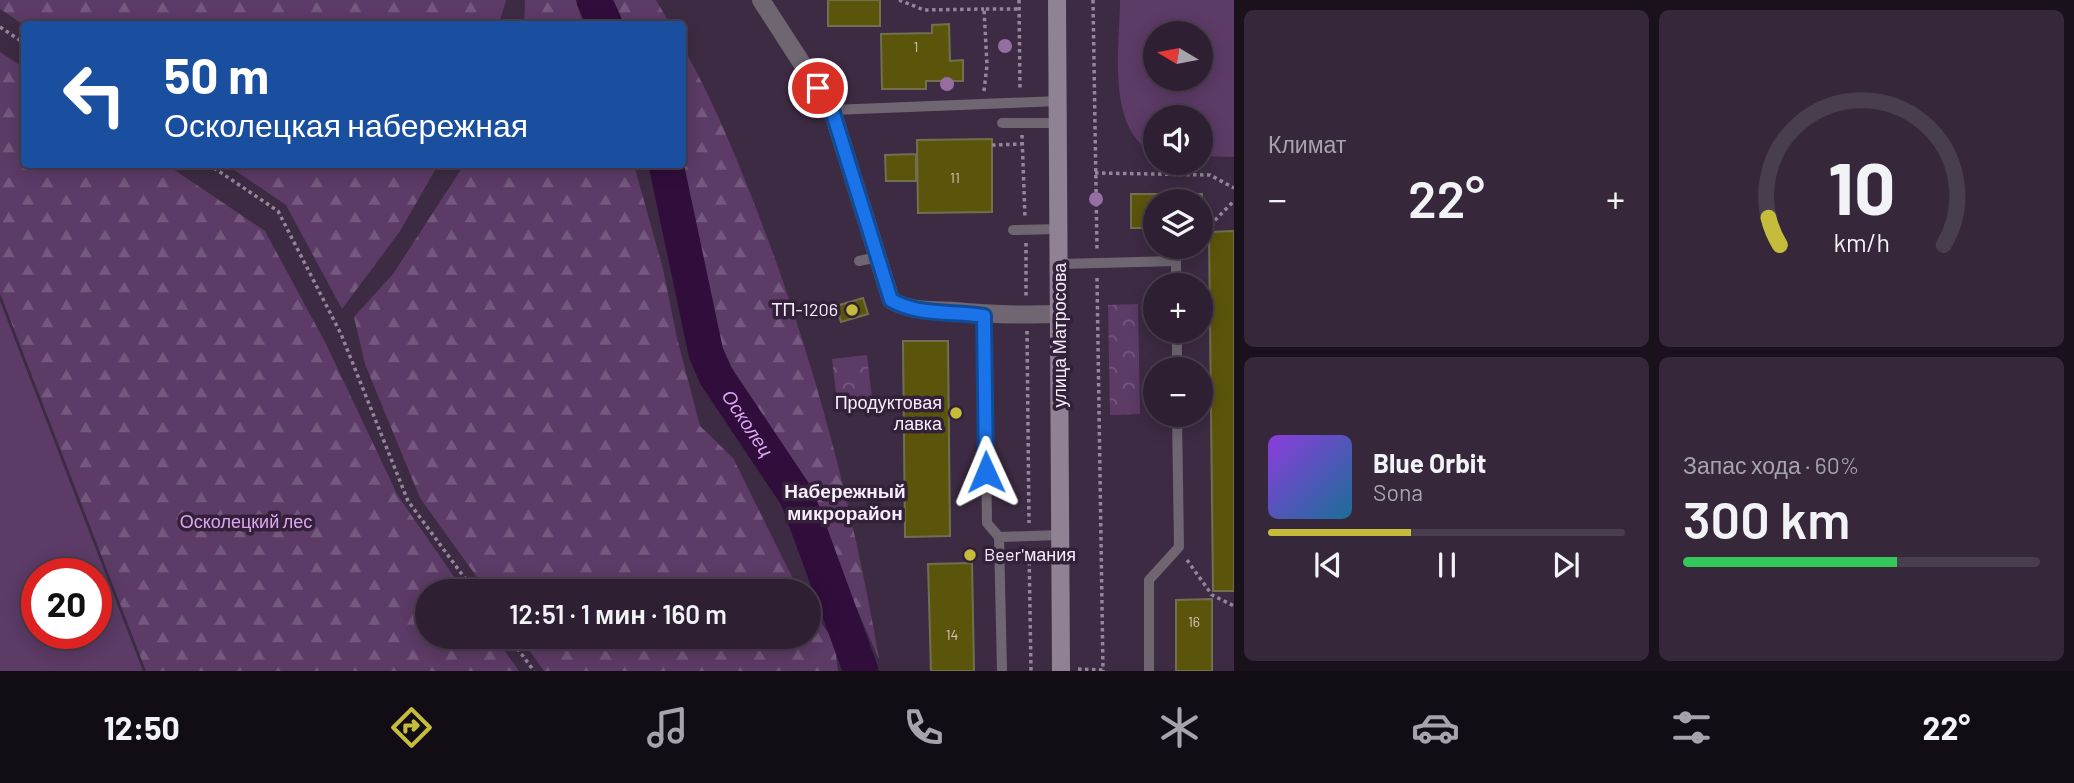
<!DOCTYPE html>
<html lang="ru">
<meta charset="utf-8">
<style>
:root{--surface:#2e2032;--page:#36283a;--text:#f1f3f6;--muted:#a7a3ac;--line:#493e4d;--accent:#c6bc3c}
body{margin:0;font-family:Barlow,sans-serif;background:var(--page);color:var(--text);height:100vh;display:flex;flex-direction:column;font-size:26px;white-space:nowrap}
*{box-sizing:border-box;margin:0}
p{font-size:23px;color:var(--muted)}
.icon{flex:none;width:38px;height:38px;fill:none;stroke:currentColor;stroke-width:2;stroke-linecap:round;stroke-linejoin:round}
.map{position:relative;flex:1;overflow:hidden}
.details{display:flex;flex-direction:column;gap:10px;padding:10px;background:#19121c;width:840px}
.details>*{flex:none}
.banner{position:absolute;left:21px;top:21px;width:665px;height:147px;border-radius:7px;box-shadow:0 4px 18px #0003,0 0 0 2px var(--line);background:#1a4fa0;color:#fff;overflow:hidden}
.needle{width:46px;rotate:280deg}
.tools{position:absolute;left:1143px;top:21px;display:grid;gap:14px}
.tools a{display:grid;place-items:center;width:70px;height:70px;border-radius:50%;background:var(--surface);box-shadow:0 4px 18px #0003,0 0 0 2px var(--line);font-size:35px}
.speed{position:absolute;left:21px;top:558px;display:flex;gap:14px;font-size:35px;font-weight:700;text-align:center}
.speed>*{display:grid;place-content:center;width:91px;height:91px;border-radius:50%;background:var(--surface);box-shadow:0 4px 18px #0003,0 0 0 2px var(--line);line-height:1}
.speed .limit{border:10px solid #d22;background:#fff;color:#111}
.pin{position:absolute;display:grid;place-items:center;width:60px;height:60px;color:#fff;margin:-30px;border:4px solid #fff;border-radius:50%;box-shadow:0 2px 7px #0007}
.me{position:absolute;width:77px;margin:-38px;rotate:359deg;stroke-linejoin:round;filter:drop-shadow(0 0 5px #0008)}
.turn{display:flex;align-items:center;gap:24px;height:147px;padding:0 28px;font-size:32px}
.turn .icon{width:91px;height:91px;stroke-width:2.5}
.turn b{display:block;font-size:49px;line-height:60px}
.big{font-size:52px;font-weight:600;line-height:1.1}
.details .card{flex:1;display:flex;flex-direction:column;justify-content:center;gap:10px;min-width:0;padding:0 24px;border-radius:10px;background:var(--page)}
.details .dial{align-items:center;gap:0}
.dial svg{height:182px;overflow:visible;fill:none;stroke:var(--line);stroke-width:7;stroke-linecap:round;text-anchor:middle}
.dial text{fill:var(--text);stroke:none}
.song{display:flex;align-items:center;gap:21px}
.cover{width:84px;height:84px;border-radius:10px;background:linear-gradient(135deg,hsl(270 70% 55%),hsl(200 70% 35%))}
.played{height:7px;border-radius:4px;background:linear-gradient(90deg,var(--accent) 40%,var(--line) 40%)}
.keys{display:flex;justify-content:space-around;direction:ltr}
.heat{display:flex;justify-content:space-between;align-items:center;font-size:38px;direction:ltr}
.charge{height:10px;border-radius:5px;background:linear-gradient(90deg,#34c759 60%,var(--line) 0)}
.details .tiles{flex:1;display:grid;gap:10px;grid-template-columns:repeat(2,1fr)}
.trip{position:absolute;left:415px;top:579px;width:406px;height:70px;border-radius:35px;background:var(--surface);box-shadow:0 4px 18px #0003,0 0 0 2px var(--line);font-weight:600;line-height:70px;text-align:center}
.tabs{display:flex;height:112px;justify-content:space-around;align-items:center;background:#120d14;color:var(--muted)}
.tabs .icon{width:49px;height:49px}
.tabs .on{color:var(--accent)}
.tabs b{font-size:32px;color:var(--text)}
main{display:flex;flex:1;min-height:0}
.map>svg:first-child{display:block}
.grass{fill:#5c3b66;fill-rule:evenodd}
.forest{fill:url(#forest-firs)}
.park{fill:url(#park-crowns)}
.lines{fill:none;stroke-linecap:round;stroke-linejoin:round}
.river{stroke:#300d3b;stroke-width:35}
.building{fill:#5b550b;stroke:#716f4f;stroke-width:2}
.path{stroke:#948599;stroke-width:3.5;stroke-dasharray:3.5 3.5;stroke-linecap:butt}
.lane{stroke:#6f6672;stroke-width:10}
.street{stroke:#6f6672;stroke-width:18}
.secondary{stroke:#908194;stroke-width:18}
.tree{fill:#966fa2}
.route-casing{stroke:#114b97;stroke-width:18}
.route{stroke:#1a73e8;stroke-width:12}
.poi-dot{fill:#c6bc3c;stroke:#332139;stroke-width:2.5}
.labels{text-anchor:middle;stroke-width:7;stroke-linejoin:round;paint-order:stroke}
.number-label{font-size:14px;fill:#d1c7c0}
.poi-label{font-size:18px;fill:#f8edfc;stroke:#332139;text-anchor:end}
.street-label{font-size:18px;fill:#f8edfc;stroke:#332139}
.park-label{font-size:18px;fill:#dea6f0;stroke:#332139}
.water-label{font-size:19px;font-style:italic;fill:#dda5f0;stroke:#332139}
.neighbourhood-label{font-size:19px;font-weight:bold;fill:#f8edfc;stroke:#332139}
</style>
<main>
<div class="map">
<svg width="1234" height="671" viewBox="0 0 1234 671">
<defs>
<pattern id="forest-firs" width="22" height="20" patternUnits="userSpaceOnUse" patternTransform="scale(1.75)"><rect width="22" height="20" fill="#5c3b66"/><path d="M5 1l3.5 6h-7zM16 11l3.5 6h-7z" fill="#74587d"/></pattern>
<pattern id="park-crowns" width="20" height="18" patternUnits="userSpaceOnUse" patternTransform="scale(1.75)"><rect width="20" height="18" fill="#5c3b66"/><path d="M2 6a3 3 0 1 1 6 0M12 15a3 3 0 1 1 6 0" fill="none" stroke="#74587d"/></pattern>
</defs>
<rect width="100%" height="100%" fill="#3d2b43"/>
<path class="grass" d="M1120,0H1234V157L1201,156L1200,117H1155V154C1105,129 1120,47 1120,0ZM1155,33H1200V79H1155Z
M0,301L143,671H0ZM37,574H96V634H37Z"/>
<path class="forest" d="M0,0H506L499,24L24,25L0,9Z
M525,0H576L583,24H524Z
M612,0H656L670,24H624Z
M683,47C718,109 745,178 770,245C819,379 855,518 879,659L792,463L744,393L715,334L681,165Z
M0,52L24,68V164L167,165L265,231L325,342L398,496L464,591L427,592V637H495L519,671H146L0,293Z
M227,165H438L400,231L342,309L286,205Z
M464,165H634L663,269L677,338L700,426L733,458L799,591H487L420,498L365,364L354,317L393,274Z
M809,606L834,641L838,671H544L520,637H808Z"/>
<path class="park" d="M1138,304L1140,414L1110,415L1108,305Z
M867,355L872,399L837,403L832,359Z"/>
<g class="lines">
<g class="river">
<path d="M594,0L605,24"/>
<path id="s1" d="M666,164L706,353L716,376L797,497L861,671"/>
</g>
</g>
<path class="building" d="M828,0H880V26H828Z
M949,24L950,61L963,60V81H926V89H882L881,34L932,33V25Z
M992,139V212L918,213L917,140Z
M916,154V181H886L885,155Z
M1131,194H1202V228L1200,201H1155V228H1131Z
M1234,231V591H1213L1209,232Z
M863,298L868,314L841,322L836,306Z
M903,341H948L950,536L905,537Z
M972,563L974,671H931L928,564Z
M1212,599V671H1176V600Z"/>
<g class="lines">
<path class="path" d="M899,0L924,10L984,9
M1019,0L1020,89
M1093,0L1097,249
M0,27L24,43
M984,91L987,65L984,9H1019
M1022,135L1025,218
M992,145L1022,144
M208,164L278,211L341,334L408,501L475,592
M1095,173L1210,175L1234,188
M1200,235L1234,201
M1026,243V299
M1097,278L1103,671
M1027,331L1029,523
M1029,548L1031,671
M1187,560L1212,595L1234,606
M509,637L534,671
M1078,669L1103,670"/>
<path class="lane" d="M809,105L832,110L1059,101
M1002,123H1059
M1013,230L1060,229
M859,261L877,257
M1060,264L1176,261V285
M984,316L987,523L999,537L1002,671
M1177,331V369
M999,537L1060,535
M1149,671V580L1179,547L1177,415"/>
<path class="street" d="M761,0L832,110L891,300C913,313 931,309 955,311C990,315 1024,315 1060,314"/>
<path class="secondary" d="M1057,0L1061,671"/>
</g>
<g class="tree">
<circle cx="1005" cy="46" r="7"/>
<circle cx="947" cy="84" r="7"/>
<circle cx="1096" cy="199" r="7"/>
</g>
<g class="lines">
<g class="route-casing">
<path id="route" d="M818,88L832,110L891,300C918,316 953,311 984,316L986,472"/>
</g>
<use href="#route" class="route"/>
</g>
<g class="poi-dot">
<circle cx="852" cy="310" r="7"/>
<circle cx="956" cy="413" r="7"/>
<circle cx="970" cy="555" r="7"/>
</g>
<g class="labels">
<g class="number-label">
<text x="916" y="52">1</text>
<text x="955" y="183">11</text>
<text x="1194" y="627">16</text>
<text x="952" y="640">14</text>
</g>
<g class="poi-label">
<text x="838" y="316">ТП-1206</text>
<text x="942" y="409">Продуктовая<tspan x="942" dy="21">лавка</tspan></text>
<text x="984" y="561" text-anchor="start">Beer'мания</text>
</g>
<g class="street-label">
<text transform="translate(1060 335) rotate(-90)" y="6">улица Матросова</text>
</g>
<g class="park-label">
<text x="246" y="528">Осколецкий лес</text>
</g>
<g class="water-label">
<text dy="7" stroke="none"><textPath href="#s1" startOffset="275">Осколец</textPath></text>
</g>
<g class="neighbourhood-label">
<text x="845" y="498">Набережный<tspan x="845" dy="22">микрорайон</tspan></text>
</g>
</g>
</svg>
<div class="tools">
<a><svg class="needle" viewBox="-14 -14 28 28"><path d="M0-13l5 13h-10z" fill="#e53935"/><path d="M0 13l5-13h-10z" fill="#a7a3ac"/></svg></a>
<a><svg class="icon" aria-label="sound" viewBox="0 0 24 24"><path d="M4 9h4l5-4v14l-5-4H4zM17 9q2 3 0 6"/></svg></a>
<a><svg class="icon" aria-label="layers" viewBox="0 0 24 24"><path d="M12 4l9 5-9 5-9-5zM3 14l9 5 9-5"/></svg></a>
<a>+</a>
<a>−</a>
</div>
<div class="speed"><div class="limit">20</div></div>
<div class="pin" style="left:818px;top:88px;background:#d93025"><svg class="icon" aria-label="arrive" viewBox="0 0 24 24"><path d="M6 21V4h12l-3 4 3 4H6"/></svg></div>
<svg class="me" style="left:986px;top:472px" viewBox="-20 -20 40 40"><path d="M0-17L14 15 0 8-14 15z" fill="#1a73e8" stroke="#fff" stroke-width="4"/></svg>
<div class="trip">12:51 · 1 мин · 160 m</div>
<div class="banner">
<div class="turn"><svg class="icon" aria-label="left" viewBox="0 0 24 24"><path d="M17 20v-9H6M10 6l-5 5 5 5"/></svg><div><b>50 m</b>Осколецкая набережная</div></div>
</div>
</div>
<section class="details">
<div class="tiles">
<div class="card"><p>Климат</p>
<div class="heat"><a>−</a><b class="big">22°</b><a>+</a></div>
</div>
<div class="card dial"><svg viewBox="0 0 100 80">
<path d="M14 69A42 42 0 1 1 86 69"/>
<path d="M14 69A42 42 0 0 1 9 57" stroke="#c6bc3c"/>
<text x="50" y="56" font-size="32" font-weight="700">10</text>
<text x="50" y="72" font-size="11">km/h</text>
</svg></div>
<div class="card">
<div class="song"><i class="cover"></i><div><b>Blue Orbit</b><p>Sona</p></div></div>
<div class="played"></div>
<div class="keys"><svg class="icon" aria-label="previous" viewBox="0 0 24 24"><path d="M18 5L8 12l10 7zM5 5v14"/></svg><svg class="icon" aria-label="pause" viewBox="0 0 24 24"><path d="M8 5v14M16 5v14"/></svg><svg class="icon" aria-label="next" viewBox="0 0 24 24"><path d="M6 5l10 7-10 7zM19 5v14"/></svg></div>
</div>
<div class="card"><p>Запас хода · 60%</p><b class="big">300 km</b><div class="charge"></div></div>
</div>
</section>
</main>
<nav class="tabs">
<b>12:50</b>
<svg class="icon on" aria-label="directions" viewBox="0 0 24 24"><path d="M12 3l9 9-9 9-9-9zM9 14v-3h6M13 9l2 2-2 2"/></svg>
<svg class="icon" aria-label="music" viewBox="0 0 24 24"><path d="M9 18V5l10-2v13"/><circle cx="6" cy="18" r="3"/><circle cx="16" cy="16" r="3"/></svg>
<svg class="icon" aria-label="phone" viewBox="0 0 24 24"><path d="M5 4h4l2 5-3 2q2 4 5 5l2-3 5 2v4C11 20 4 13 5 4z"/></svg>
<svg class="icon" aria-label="climate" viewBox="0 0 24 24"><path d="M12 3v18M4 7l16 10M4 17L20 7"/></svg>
<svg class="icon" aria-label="car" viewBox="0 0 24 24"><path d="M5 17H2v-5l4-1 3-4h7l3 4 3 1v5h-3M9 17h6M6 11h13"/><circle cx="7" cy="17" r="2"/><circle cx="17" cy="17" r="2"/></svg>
<svg class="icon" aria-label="filters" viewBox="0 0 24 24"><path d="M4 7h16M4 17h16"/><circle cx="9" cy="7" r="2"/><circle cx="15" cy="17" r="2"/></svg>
<b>22°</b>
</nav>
